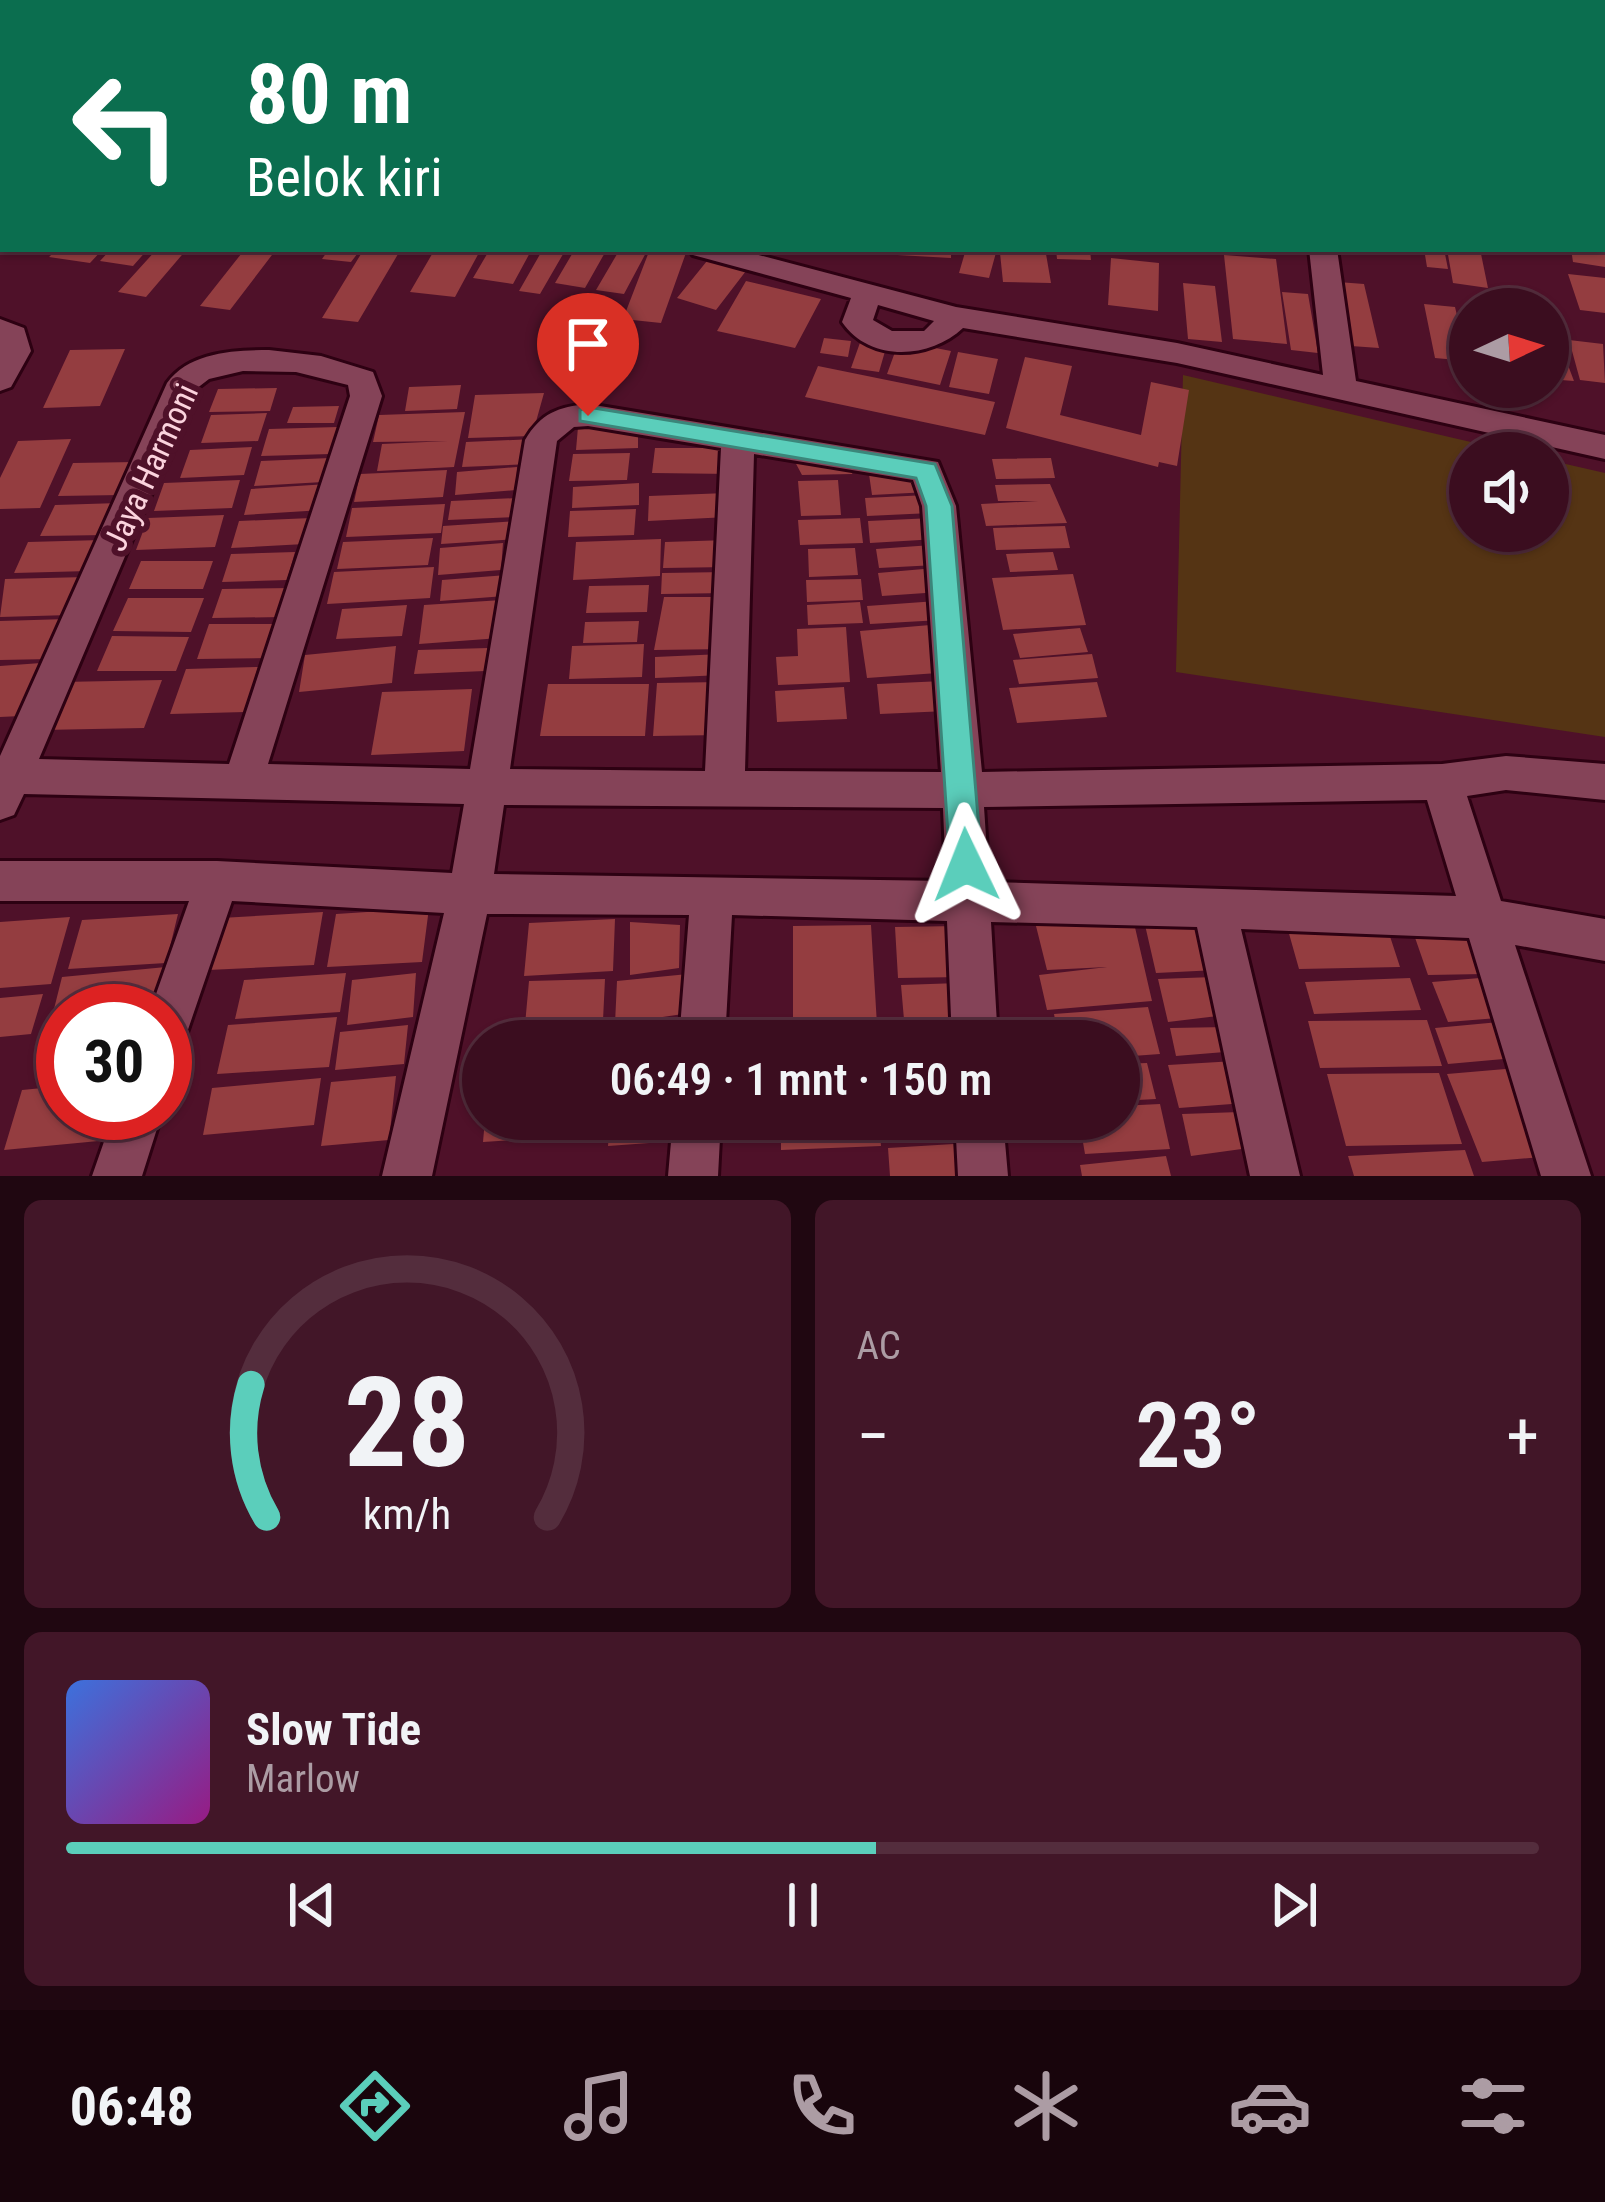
<!DOCTYPE html>
<html lang="id">
<meta charset="utf-8">
<style>
:root{--surface:#3b0d1f;--page:#421628;--text:#f1f3f6;--muted:#ac9ca4;--line:#542d3d;--accent:#5bcebb}
body{margin:0;font-family:"Roboto Condensed",sans-serif;background:var(--page);color:var(--text);height:100vh;display:flex;flex-direction:column;font-size:45px;white-space:nowrap}
*{box-sizing:border-box;margin:0}
p{font-size:39px;color:var(--muted)}
.icon{flex:none;width:66px;height:66px;fill:none;stroke:currentColor;stroke-width:2;stroke-linecap:round;stroke-linejoin:round}
.map{position:relative;height:1176px;overflow:hidden}
.side{display:flex;flex-direction:column;gap:24px;padding:24px;background:#200711;flex:1}
.side>*{flex:none}
.banner{position:absolute;left:0px;top:0px;width:1605px;height:252px;box-shadow:0 3px 9px #0004,0 0 0 3px var(--line);background:#0b6e4f;color:#fff;overflow:hidden}
.needle{width:78px;rotate:86deg}
.buttons{position:absolute;left:1449px;top:288px;display:grid;gap:24px}
.buttons a{display:grid;place-items:center;width:120px;height:120px;border-radius:50%;background:var(--surface);box-shadow:0 3px 9px #0004,0 0 0 3px var(--line);font-size:60px}
.speed{position:absolute;left:36px;top:984px;display:flex;gap:24px;font-size:60px;font-weight:700;text-align:center}
.speed>*{display:grid;place-content:center;width:156px;height:156px;border-radius:50%;background:var(--surface);box-shadow:0 3px 9px #0004,0 0 0 3px var(--line);line-height:1}
.speed .limit{border:18px solid #d22;background:#fff;color:#111}
.pin{position:absolute;display:grid;place-items:center;width:102px;height:102px;color:#fff;margin:-123px -51px;border-radius:50% 50% 50% 0;rotate:-45deg;box-shadow:0 0 12px #0007}
.pin .icon{rotate:45deg}
.me{position:absolute;width:132px;margin:-66px;rotate:358deg;stroke-linejoin:round;filter:drop-shadow(0 0 9px #0008)}
.turn{display:flex;align-items:center;gap:42px;height:252px;padding:0 48px;font-size:54px}
.turn .icon{width:156px;height:156px;stroke-width:2.5}
.turn b{display:block;font-size:84px;line-height:102px}
.big{font-size:90px;font-weight:600;line-height:1.1}
.side .widget{flex:1;display:flex;flex-direction:column;justify-content:center;gap:18px;min-width:0;padding:0 42px;border-radius:18px;background:var(--page)}
.side .dial{align-items:center;gap:0}
.dial svg{height:312px;overflow:visible;fill:none;stroke:var(--line);stroke-width:7;stroke-linecap:round;text-anchor:middle}
.dial text{fill:var(--text);stroke:none}
.song{display:flex;align-items:center;gap:36px}
.cover{width:144px;height:144px;border-radius:18px;background:linear-gradient(135deg,hsl(220 70% 55%),hsl(310 70% 35%))}
.played{height:12px;border-radius:6px;background:linear-gradient(90deg,var(--accent) 55%,var(--line) 55%)}
.keys{display:flex;justify-content:space-around;direction:ltr}
.heat{display:flex;justify-content:space-between;align-items:center;font-size:66px;direction:ltr}
.side .tiles{flex:1;display:grid;gap:24px;grid-template-columns:1fr 1fr}
.widget:last-child{grid-column:span 2}
.trip{position:absolute;left:462px;top:1020px;width:678px;height:120px;border-radius:60px;background:var(--surface);box-shadow:0 3px 9px #0004,0 0 0 3px var(--line);font-weight:600;line-height:120px;text-align:center}
.dock{display:flex;height:192px;justify-content:space-around;align-items:center;background:#18050c;color:var(--muted)}
.dock .icon{width:84px;height:84px}
.dock .active{color:var(--accent)}
.dock b{font-size:54px;color:var(--text)}
.map>svg:first-child{display:block}
.green{fill:#553414}
.lines{fill:none;stroke-linecap:round;stroke-linejoin:round}
.river{fill:#031e2f;fill-rule:evenodd}
.building{fill:#943d40}
.minor-casing{stroke:#2d0112;stroke-width:6}
.minor{fill:#854358;fill-rule:evenodd}
.route{fill:#5bcebb;stroke:#3b867a;stroke-width:3}
.labels{text-anchor:middle;stroke-width:12;stroke-linejoin:round;paint-order:stroke}
.street-label{font-size:33px;fill:#fbd3dd;stroke:#4f1129}
</style>
<div class="map">
<svg width="1605" height="1176" viewBox="0 0 1605 1176">
<rect width="100%" height="100%" fill="#4f1129"/>
<path class="green" d="M1183,375L1518,453H1470V531H1548V460L1605,473V737L1176,672Z"/>
<g class="lines">
<path class="river" d="M70,0H112L68,3Z
M3,18V47L0,48V19Z
M3,110V140L0,141V111Z"/>
</g>
<path class="building" d="M57,249H103L90,263L49,257Z
M111,249H148L133,266L100,261Z
M157,249H187L146,297L118,292Z
M245,249H304L300,255L275,251L230,310L200,306Z
M329,249H361L351,262L322,259Z
M364,249H401L358,322L322,318Z
M435,249H481L455,297L410,292Z
M490,249H532L513,284L473,278Z
M543,249H566L540,294L519,291Z
M575,249H607L585,288L555,283Z
M620,249H648L624,294L596,290Z
M650,249L687,250L661,323L623,319Z
M898,249H951V258L897,255Z
M966,249H997L989,278L959,273Z
M1056,249H1090L1091,260L1057,259Z
M1424,249H1444L1448,269L1427,267Z
M1447,249H1480L1488,288L1453,283Z
M1571,249L1605,254V267L1573,262Z
M1000,253L1046,254L1051,283L1003,282Z
M1224,255L1276,259L1287,344L1233,339Z
M711,256L749,267L716,310L677,298Z
M1111,258L1159,263L1158,311L1108,305Z
M1568,274L1605,278V313L1580,310Z
M746,281L821,299L795,348L717,331Z
M1338,282L1364,284L1379,348L1351,346Z
M1183,283L1215,286L1222,342L1188,339Z
M1282,292L1308,294L1318,353L1291,350Z
M1424,304L1455,307L1468,361L1435,358Z
M862,337L888,341L879,372L851,368Z
M824,338L851,341L848,357L820,353Z
M1569,340L1603,344L1605,383L1580,380Z
M899,341L951,351L940,385L887,374Z
M125,349L100,406L43,408L70,350Z
M1548,351L1563,352L1574,381L1548,379Z
M958,352L998,359L989,394L949,387Z
M1025,357L1072,366L1060,415L1141,435L1151,382L1189,390L1177,466L1159,462L1158,467L1006,428Z
M818,366L995,402L985,435L805,397Z
M461,385L457,409L405,411L409,387Z
M277,388L270,411L209,412L218,389Z
M544,393L532,436L468,438L475,395Z
M339,406L334,423H287L293,407Z
M465,412L454,467L377,471L382,444L448,441L373,442L379,415Z
M267,413L258,441L201,443L211,415Z
M638,424V448L576,450L578,427Z
M338,427L331,454L261,456L269,429Z
M71,439L40,508L0,509V478L18,441Z
M534,439L531,464L462,467L466,442Z
M252,447L244,475L180,478L190,450Z
M655,448H733L732,474L652,473Z
M630,453L627,480L569,481L573,454Z
M330,458L323,482L254,486L261,461Z
M1051,458L1055,478L996,479L992,459Z
M794,460L855,467L852,474L802,475Z
M136,462L121,495L58,496L73,463Z
M517,467L516,490L455,495L457,472Z
M447,470L443,497L354,502L360,474Z
M925,471L928,492L872,495L869,474Z
M240,480L232,508L154,511L164,483Z
M838,480L841,515L801,516L798,481Z
M639,483V505L572,508L573,487Z
M328,484L323,510L244,515L251,489Z
M1050,484L1067,523L986,526L981,504L1038,501H998L995,485Z
M727,493L728,517L648,521L649,496Z
M928,495L931,513L867,516L865,498Z
M518,498L517,517L448,520L451,501Z
M119,503L106,535L40,536L55,505Z
M445,504L441,533L346,537L352,508Z
M636,509L634,535L568,537L570,511Z
M224,515L215,547L136,550L148,518Z
M311,518L305,544L231,548L239,521Z
M860,518L863,543L800,545L798,520Z
M933,518L937,539L870,543L868,521Z
M517,521L516,539L441,544L443,526Z
M1065,526L1070,548L996,550L993,528Z
M433,538L428,565L337,569L343,542Z
M661,539L660,576L573,580L576,542Z
M102,540L89,571L14,573L28,542Z
M728,540V567L663,568L665,542Z
M503,543L501,570L438,575L440,548Z
M932,545L936,565L879,568L876,549Z
M855,548L858,575L809,577L808,549Z
M295,552L287,580L222,582L231,554Z
M1053,552L1058,570L1010,572L1006,554Z
M141,561H213L203,589H129Z
M434,567L430,598L327,604L334,572Z
M935,568L940,592L882,596L878,573Z
M727,572V593L661,594L662,573Z
M1073,574L1086,625L1003,630L992,578Z
M507,575L505,596L440,601L442,580Z
M86,577L70,615L0,617L5,579Z
M861,579L863,600L807,602L806,580Z
M649,585L647,612L586,613L589,586Z
M292,588L282,617L212,618L222,589Z
M664,597H729L727,649L654,650Z
M128,598H204L191,632L113,631Z
M502,600L500,638L419,644L424,605Z
M937,601L941,620L870,624L867,606Z
M860,602L863,623L808,625L807,605Z
M407,605L402,636L336,639L342,609Z
M67,619L50,659L0,660V621Z
M639,621L637,642L583,643L585,622Z
M209,624H283L273,658L197,659Z
M942,624L952,672L867,678L860,631Z
M846,627L850,682L778,685L776,657L798,656L797,629Z
M1080,628L1088,652L1020,658L1013,634Z
M112,636L189,637L176,671H97Z
M644,644L642,677L569,679L572,646Z
M396,646L392,683L299,692L305,655Z
M488,648L485,671L414,674L418,650Z
M722,654V675L655,678V657Z
M1092,654L1098,678L1019,684L1013,660Z
M41,663L21,716L0,717V666Z
M258,667L245,712L170,714L186,669Z
M162,680L144,728L42,730L62,682Z
M943,681L947,711L880,714L877,684Z
M722,682L720,735L653,736L657,683Z
M1097,682L1107,717L1017,723L1009,688Z
M548,684H649L645,736H540Z
M844,687L847,719L777,722L775,691Z
M472,689L464,751L371,755L382,692Z
M429,908L422,962L327,967L336,914Z
M323,912L314,965L208,970L221,918Z
M178,914L166,963L68,969L82,920Z
M70,917L51,984L0,988V922Z
M1034,918L1134,923L1152,1001L1047,1010L1039,975L1107,967L1047,970Z
M615,919L613,971L524,976L529,923Z
M1385,921L1400,967L1299,969L1286,923Z
M630,922L680,925L679,968L630,975Z
M1205,922L1217,970L1156,973L1145,925Z
M871,925L877,1025L793,1026V926Z
M958,926L962,977L898,978L895,927Z
M1466,927L1484,974L1428,975L1412,929Z
M166,967L157,1011H63V1024L50,1025L62,977Z
M346,973L340,1012L235,1019L244,980Z
M416,973L413,1017L347,1025L352,980Z
M688,974L683,1014L615,1024L617,981Z
M1214,977L1226,1015L1168,1022L1158,979Z
M1492,977L1510,1017L1448,1022L1432,982Z
M1410,978L1421,1010L1314,1014L1305,982Z
M605,979L602,1041H529V1029L580,1024L525,1025L529,981Z
M959,983L964,1028L905,1031L901,985Z
M43,994L31,1034L0,1037V998Z
M1148,1007L1160,1054L1119,1057V1041H1059L1054,1014Z
M337,1017L329,1067L217,1074L228,1025Z
M1427,1020L1442,1066L1320,1068L1308,1021Z
M1510,1021L1526,1057L1448,1064L1435,1028Z
M408,1025L404,1064L335,1070L340,1032Z
M684,1027L683,1041H616V1031Z
M1227,1027L1237,1051L1176,1056L1170,1028Z
M878,1031L879,1041H782L781,1037Z
M63,1032V1071L36,1073L47,1033Z
M1235,1061L1245,1103L1179,1108L1168,1065Z
M1147,1063L1156,1099L1119,1101V1064Z
M1517,1068L1554,1156L1482,1162L1447,1074Z
M1439,1073L1462,1144L1346,1146L1327,1074Z
M396,1076L389,1140L321,1146L331,1082Z
M321,1078L314,1125L203,1135L212,1088Z
M63,1086V1113H116L109,1140L4,1150L22,1090Z
M1160,1104L1170,1149L1085,1154L1079,1119H1119V1106Z
M1240,1112L1249,1148L1191,1156L1182,1114Z
M485,1119H596V1135L483,1142Z
M610,1119H665L663,1142L608,1146Z
M781,1119H879L881,1146L781,1150Z
M908,1119H971L972,1133L910,1138Z
M970,1143L972,1176H890L888,1148Z
M1465,1150L1474,1176H1354L1348,1156Z
M1166,1156L1171,1176H1082L1080,1165Z"/>
<g class="lines">
<g class="minor-casing">
<path id="minor" d="M0,5H3V19H0Z
M3,52V68L0,69V53Z
M0,129H3V145H0Z
M689,249H736L956,307L1177,343L1323,375L1309,249H1337L1356,381L1605,435V459L1177,363L963,328C930,359 870,363 842,322L851,298L693,255ZM878,305L934,321L924,331H892L873,320Z
M0,319L24,328L31,351L11,387L0,391Z
M269,350L321,356L373,372L382,396L268,764L470,769L525,440C541,413 558,407 588,404L938,462L956,506L982,772L1442,764L1506,756L1605,764V800L1506,790L1467,796L1501,901L1605,919V961L1515,945L1591,1176H1541L1469,938L1241,929L1300,1176H1250L1197,927L991,922L998,1041H952L947,921L732,915L725,1041H679L689,915L487,914L432,1176H382L444,913L232,901L181,1050L165,1057V1011H150L189,901H0V861H217L452,873L464,804L24,794L14,815L0,820V756L167,383C189,352 234,350 269,350ZM243,371L296,372L348,385L350,396L229,764L39,759L196,389L209,379ZM588,426L721,448L705,771L510,769L557,441L574,427ZM754,454L913,480L922,506L941,772L745,771ZM1427,800L1456,896L989,882L984,807ZM504,805L943,808L946,881L494,874Z
M114,1113H162L142,1176H92Z
M673,1119H721L718,1176H668Z
M955,1119H1003L1008,1176H958Z"/>
</g>
<use href="#minor" class="minor"/>
</g>
<path class="route" d="M588,407L935,464L952,506L982,865L977,875L966,879L954,875L950,865L926,506L916,478L580,421V410Z"/>
<g class="labels">
<g class="street-label">
<text transform="translate(150 467) rotate(-65)" y="12">Jaya Harmoni</text>
</g>
</g>
</svg>
<div class="buttons">
<a><svg class="needle" viewBox="-14 -14 28 28"><path d="M0-13l5 13h-10z" fill="#e53935"/><path d="M0 13l5-13h-10z" fill="#ac9ca4"/></svg></a>
<a><svg class="icon" aria-label="sound" viewBox="0 0 24 24"><path d="M4 9h4l5-4v14l-5-4H4zM17 9q2 3 0 6"/></svg></a>
</div>
<div class="speed"><div class="limit">30</div></div>
<div class="pin" style="left:588px;top:416px;background:#d93025"><svg class="icon" aria-label="arrive" viewBox="0 0 24 24"><path d="M6 21V4h12l-3 4 3 4H6"/></svg></div>
<svg class="me" style="left:966px;top:865px" viewBox="-20 -20 40 40"><path d="M0-17L14 15 0 8-14 15z" fill="#5bcebb" stroke="#fff" stroke-width="4"/></svg>
<div class="trip">06:49 · 1 mnt · 150 m</div>
<div class="banner">
<div class="turn"><svg class="icon" aria-label="left" viewBox="0 0 24 24"><path d="M17 20v-9H6M10 6l-5 5 5 5"/></svg><div><b>80 m</b>Belok kiri</div></div>
</div>
</div>
<section class="side">
<div class="tiles">
<div class="widget dial"><svg viewBox="0 0 100 80">
<path d="M14 69A42 42 0 1 1 86 69"/>
<path d="M14 69A42 42 0 0 1 10 35" stroke="#5bcebb"/>
<text x="50" y="56" font-size="32" font-weight="700">28</text>
<text x="50" y="72" font-size="11">km/h</text>
</svg></div>
<div class="widget"><p>AC</p>
<div class="heat"><a>−</a><b class="big">23°</b><a>+</a></div>
</div>
<div class="widget">
<div class="song"><i class="cover"></i><div><b>Slow Tide</b><p>Marlow</p></div></div>
<div class="played"></div>
<div class="keys"><svg class="icon" aria-label="previous" viewBox="0 0 24 24"><path d="M18 5L8 12l10 7zM5 5v14"/></svg><svg class="icon" aria-label="pause" viewBox="0 0 24 24"><path d="M8 5v14M16 5v14"/></svg><svg class="icon" aria-label="next" viewBox="0 0 24 24"><path d="M6 5l10 7-10 7zM19 5v14"/></svg></div>
</div>
</div>
</section>
<nav class="dock">
<b>06:48</b>
<svg class="icon active" aria-label="directions" viewBox="0 0 24 24"><path d="M12 3l9 9-9 9-9-9zM9 14v-3h6M13 9l2 2-2 2"/></svg>
<svg class="icon" aria-label="music" viewBox="0 0 24 24"><path d="M9 18V5l10-2v13"/><circle cx="6" cy="18" r="3"/><circle cx="16" cy="16" r="3"/></svg>
<svg class="icon" aria-label="phone" viewBox="0 0 24 24"><path d="M5 4h4l2 5-3 2q2 4 5 5l2-3 5 2v4C11 20 4 13 5 4z"/></svg>
<svg class="icon" aria-label="climate" viewBox="0 0 24 24"><path d="M12 3v18M4 7l16 10M4 17L20 7"/></svg>
<svg class="icon" aria-label="car" viewBox="0 0 24 24"><path d="M5 17H2v-5l4-1 3-4h7l3 4 3 1v5h-3M9 17h6M6 11h13"/><circle cx="7" cy="17" r="2"/><circle cx="17" cy="17" r="2"/></svg>
<svg class="icon" aria-label="filters" viewBox="0 0 24 24"><path d="M4 7h16M4 17h16"/><circle cx="9" cy="7" r="2"/><circle cx="15" cy="17" r="2"/></svg>
</nav>
